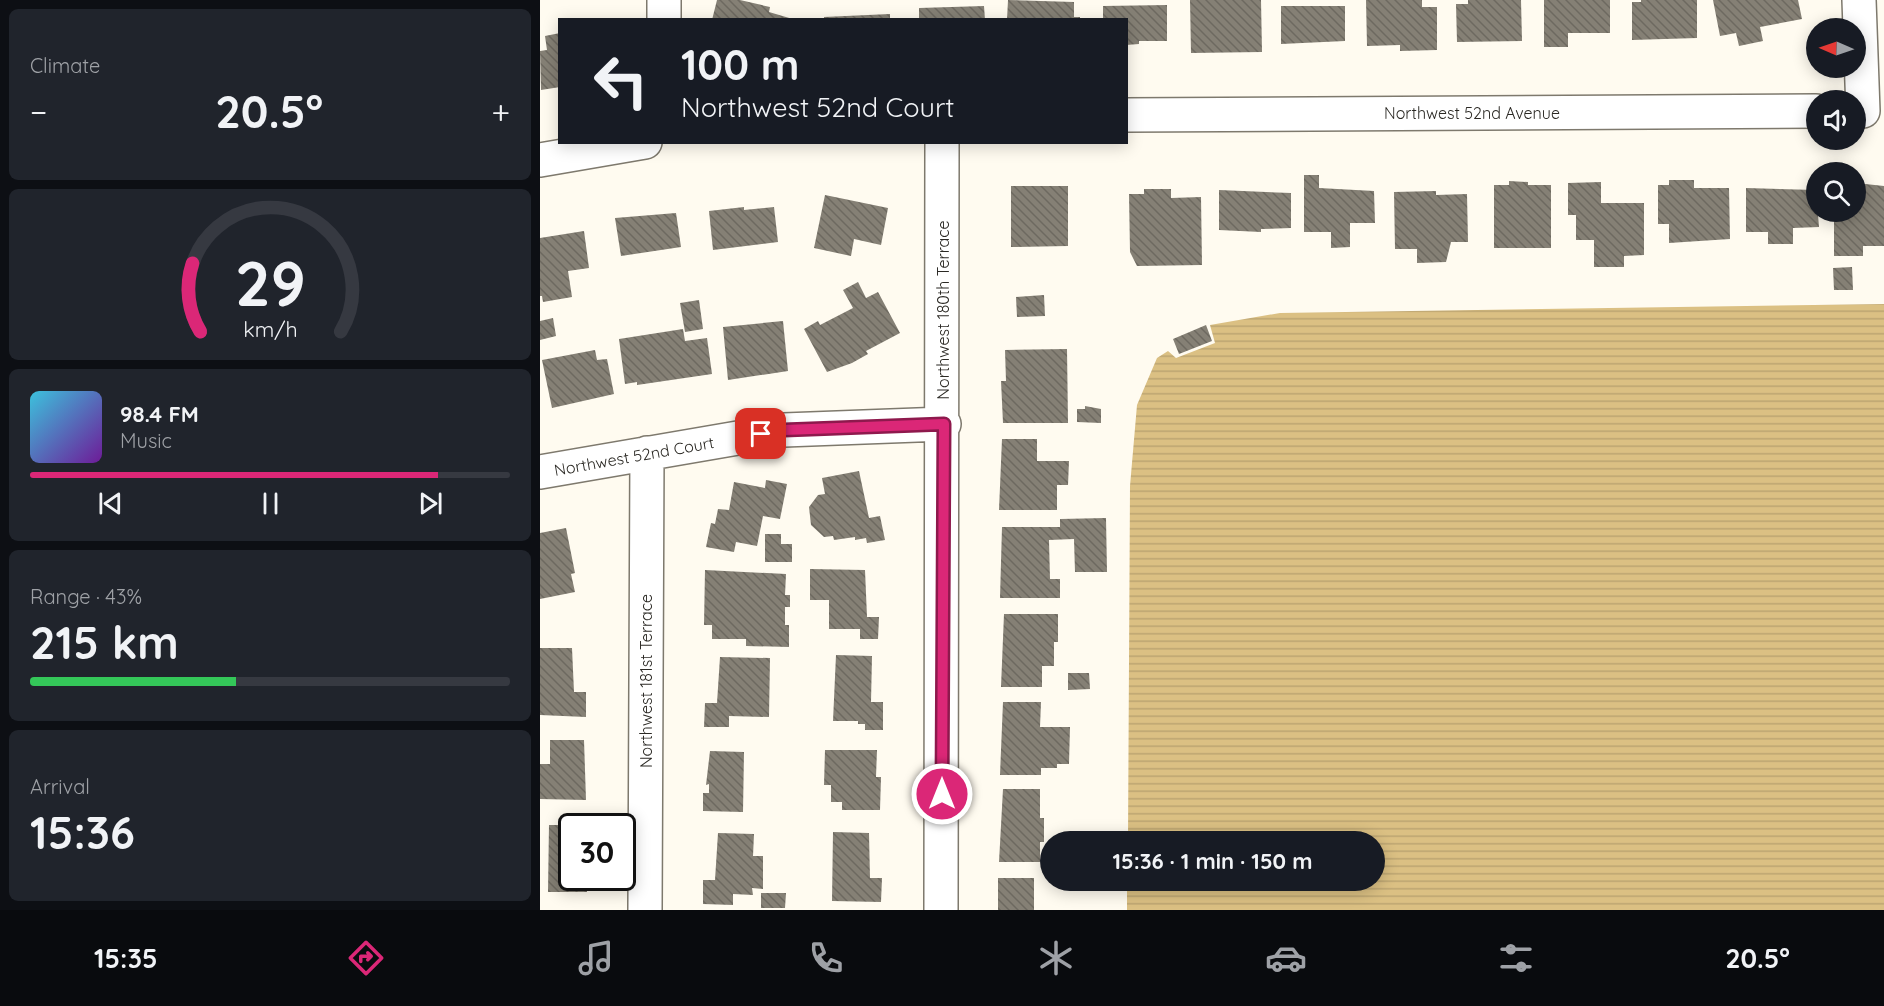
<!DOCTYPE html>
<meta charset="utf-8">
<style>
:root{--surface:#171b24;--page:#20242c;--text:#f1f3f6;--muted:#9ea1a6;--line:#363941;--accent:#db2777}
body{margin:0;font-family:Quicksand,sans-serif;background:var(--page);color:var(--text);height:100vh;display:flex;flex-direction:column;font-size:22px;white-space:nowrap}
*{box-sizing:border-box;margin:0}
p{font-size:20px;color:var(--muted)}
.icon{flex:none;width:33px;height:33px;fill:none;stroke:currentColor;stroke-width:2;stroke-linecap:round;stroke-linejoin:round}
.map{position:relative;flex:1;overflow:hidden}
.panel{display:flex;flex-direction:column;gap:9px;padding:9px;background:#0d0f14;width:540px}
.panel>*{flex:none}
.top-card{position:absolute;left:18px;top:18px;width:570px;height:126px;border-radius:0px;box-shadow:0 3px 15px #0003;background:#171b24;color:var(--text);overflow:hidden}
.needle{width:39px;rotate:272deg}
.fabs{position:absolute;left:1266px;top:18px;display:grid;gap:12px}
.fabs a{display:grid;place-items:center;width:60px;height:60px;border-radius:50%;background:var(--surface);box-shadow:0 3px 15px #0003;font-size:30px}
.speed{position:absolute;left:18px;top:813px;display:flex;gap:12px;font-size:30px;font-weight:700;text-align:center}
.speed>*{display:grid;place-content:center;width:78px;height:78px;border-radius:50%;background:var(--surface);box-shadow:0 3px 15px #0003;line-height:1}
.speed .limit{border:3px solid #111;border-radius:9px;background:#fff;color:#111}
.pin{position:absolute;display:grid;place-items:center;width:51px;height:51px;color:#fff;margin:-26px;border-radius:12px;box-shadow:0 3px 9px #0006}
.me{position:absolute;width:66px;margin:-33px;rotate:0deg;stroke-linejoin:round;filter:drop-shadow(0 0 4px #0008)}
.turn{display:flex;align-items:center;gap:21px;height:126px;padding:0 24px;font-size:27px}
.turn .icon{width:78px;height:78px;stroke-width:2.5}
.turn b{display:block;font-size:42px;line-height:51px}
.big{font-size:45px;font-weight:800;line-height:1.1}
.panel .card{flex:1;display:flex;flex-direction:column;justify-content:center;gap:9px;min-width:0;padding:0 21px;border-radius:9px;background:var(--page)}
.panel .dial{align-items:center;gap:0}
.dial svg{height:156px;overflow:visible;fill:none;stroke:var(--line);stroke-width:7;stroke-linecap:round;text-anchor:middle}
.dial text{fill:var(--text);stroke:none}
.song{display:flex;align-items:center;gap:18px}
.cover{width:72px;height:72px;border-radius:9px;background:linear-gradient(135deg,hsl(190 70% 55%),hsl(280 70% 35%))}
.played{height:6px;border-radius:3px;background:linear-gradient(90deg,var(--accent) 85%,var(--line) 85%)}
.keys{display:flex;justify-content:space-around;direction:ltr}
.heat{display:flex;justify-content:space-between;align-items:center;font-size:33px;direction:ltr}
.charge{height:9px;border-radius:4px;background:linear-gradient(90deg,#34c759 43%,var(--line) 0)}
.trip{position:absolute;left:500px;top:831px;width:345px;height:60px;border-radius:30px;background:var(--surface);box-shadow:0 3px 15px #0003;font-weight:800;line-height:60px;text-align:center}
.tabs{display:flex;height:96px;justify-content:space-around;align-items:center;background:#090b0e;color:var(--muted)}
.tabs .icon{width:42px;height:42px}
.tabs .on{color:var(--accent)}
.tabs b{font-size:27px;color:var(--text)}
main{display:flex;flex:1;min-height:0}
.map>svg:first-child{display:block}
.water{fill:url(#water-rules)}
.building{fill:url(#building-back-hatch)}
.lines{fill:none;stroke-linecap:round;stroke-linejoin:round}
.minor-casing{stroke:#7e796d;stroke-width:36}
.minor{stroke:#fff;stroke-width:33}
.route-casing{stroke:#8e194d;stroke-width:15}
.route{stroke:#db2777;stroke-width:10}
.labels{text-anchor:middle;stroke-width:6;stroke-linejoin:round;paint-order:stroke}
.street-label{font-size:16px;fill:#2b2924;stroke:#fff}
</style>
<main>
<section class="panel">
<div class="card"><p>Climate</p>
<div class="heat"><a>−</a><b class="big">20.5°</b><a>+</a></div>
</div>
<div class="card dial"><svg viewBox="0 0 100 80">
<path d="M14 69A42 42 0 1 1 86 69"/>
<path d="M14 69A42 42 0 0 1 10 34" stroke="#db2777"/>
<text x="50" y="56" font-size="32" font-weight="700">29</text>
<text x="50" y="72" font-size="11">km/h</text>
</svg></div>
<div class="card">
<div class="song"><i class="cover"></i><div><b>98.4 FM</b><p>Music</p></div></div>
<div class="played"></div>
<div class="keys"><svg class="icon" aria-label="previous" viewBox="0 0 24 24"><path d="M18 5L8 12l10 7zM5 5v14"/></svg><svg class="icon" aria-label="pause" viewBox="0 0 24 24"><path d="M8 5v14M16 5v14"/></svg><svg class="icon" aria-label="next" viewBox="0 0 24 24"><path d="M6 5l10 7-10 7zM19 5v14"/></svg></div>
</div>
<div class="card"><p>Range · 43%</p><b class="big">215 km</b><div class="charge"></div></div>
<div class="card"><p>Arrival</p><b class="big">15:36</b></div>
</section>
<div class="map">
<svg width="1344" height="910" viewBox="0 0 1344 910">
<defs>
<pattern id="water-rules" width="6" height="5" patternUnits="userSpaceOnUse" patternTransform="scale(1.5)"><rect width="6" height="5" fill="#dbc083"/><path d="M0 2.5h6" fill="none" stroke="#bca571"/></pattern>
<pattern id="building-back-hatch" width="6" height="6" patternUnits="userSpaceOnUse" patternTransform="scale(1.5)"><rect width="6" height="6" fill="#858075"/><path d="M-1 5l2 2M0 0l6 6M5-1l2 2" fill="none" stroke="#6d6960"/></pattern>
</defs>
<rect width="100%" height="100%" fill="#fffbf0"/>
<path class="water" d="M1344,304V910H587V881L834,880V842L588,841L590,486L597,405L617,358L628,351L636,358L675,343L670,325L740,313Z"/>
<path class="building" d="M177,0H200L230,7L229,12L256,20H172Z
M468,0L534,2V17H540V20H467Z
M650,0H721L722,52L651,53Z
M826,0H882V7H897V50L860,51V45L827,46Z
M928,0H981L982,41L917,42L916,4H928Z
M1004,0H1070V33H1028V47H1004Z
M1101,0H1157V38L1092,40V2H1101Z
M1173,0H1258L1262,19L1220,27L1223,41L1199,46L1196,33L1180,36Z
M627,5V41H599V44L586,45V20H563V6Z
M444,6L445,20H379V8Z
M741,6H805V41L741,44Z
M350,14V20H284V17Z
M20,33V87L1,90L0,51L7,50L5,36Z
M764,175H779V188L834,191L835,223H810V247L791,248V232H764Z
M1129,180H1154V188H1189L1190,239L1129,243V224H1118V185H1129Z
M969,181L988,182V185H1011V248H954V185H969Z
M1061,182V203H1104V255L1084,256V267H1054V240H1036V215H1028V183Z
M1316,183L1344,186V246H1323V256H1294V212H1316Z
M471,186H528V246L471,247Z
M1206,188L1276,190L1279,227L1253,228V244H1228V232H1206Z
M604,189H631V198L661,197L662,265L597,266L590,252L589,194H604Z
M679,190L751,193V228L721,229V232L679,230Z
M896,191V195L927,194L928,242H911L906,262L877,263V249H855L854,192Z
M285,195L348,208L341,245L314,239L311,256L274,248Z
M204,207V210L234,207L238,242L173,250L169,211Z
M136,213L141,247L81,256L75,218Z
M44,231L49,268L28,271L32,297L3,302L2,296H0V238Z
M1312,267L1313,290H1294L1293,268Z
M318,282L326,298L338,292L360,333L326,351L328,354L312,363L287,372L264,329L278,321L280,325L313,308L303,290Z
M504,295L505,316L477,317L476,297Z
M159,300L163,329L145,332L140,303Z
M13,318L16,336L0,340V321Z
M243,321L248,371L188,380L183,327Z
M666,325L672,341L639,354L633,339Z
M143,329L145,341L167,338L172,374L97,385V382L85,384L79,339Z
M527,349L528,423H463L461,381H466L465,350Z
M55,350L57,360L67,359L74,394L12,408L2,360Z
M545,406L561,409V423L537,422V409H545Z
M462,439H497V461H529L528,485H517V510H459Z
M319,471L329,518L340,516L345,540L327,543L326,538L315,540V537L294,540L293,536L284,537L271,525L269,507L278,495L285,494L282,478Z
M226,480L247,484L240,519L223,516L217,546L196,542L194,552L166,547L171,523L175,524L178,509L189,510L194,482L225,488Z
M566,518L567,572H535L534,539L509,540L510,579H520V598H460L462,527H520V519Z
M26,528L35,573L31,574L35,592L0,599V533Z
M225,534H241V544H252V562H225Z
M270,569L325,570L327,617H339L338,639H320V629H289V600H270Z
M165,570L246,574L245,595H250V607H245V625H249V647L206,646V639H172V625H164Z
M464,614H518V642H514V666H502V687H461Z
M0,648H32L34,692H46V717L0,715Z
M296,655L332,656L331,702H343V730H325V724H318V721H293Z
M180,657L230,658L229,717L189,716V727H164L165,703H177Z
M528,673H549L550,689L528,690Z
M463,702H501L500,727H530L529,764H517V768H501V775H460Z
M10,740H44L46,800L0,799V764H10Z
M285,750H337L336,777H341L340,810H302V802H291V785H284Z
M170,751L204,752L203,812L163,811V793H169V784L166,785Z
M463,789H500V818H504V842H500V862H459Z
M9,825H32V878H47V892H8Z
M293,832L329,833L330,878H342L341,902L292,901Z
M178,833L214,834L213,856H223V889L212,888L213,895L193,894V905L163,904V880H175Z
M458,878H494V910H458Z
M221,893H246L245,908H221Z"/>
<g class="lines">
<g class="minor-casing">
<path id="minor" d="M1319,0L1323,111
M124,20V0
M586,115L1276,111
M0,160L105,142
M0,472L244,430L404,424
M105,910L107,453
M401,910L402,142"/>
</g>
<use href="#minor" class="minor"/>
</g>
<g class="lines">
<g class="route-casing">
<path id="route" d="M221,434L244,430L404,424L402,794"/>
</g>
<use href="#route" class="route"/>
</g>
<g class="labels">
<g class="street-label">
<text x="932" y="119">Northwest 52nd Avenue</text>
<text transform="translate(403 310) rotate(-90)" y="6">Northwest 180th Terrace</text>
<text transform="translate(94 456) rotate(-10)" y="6">Northwest 52nd Court</text>
<text transform="translate(106 681) rotate(-90)" y="6">Northwest 181st Terrace</text>
</g>
</g>
</svg>
<div class="fabs">
<a><svg class="needle" viewBox="-14 -14 28 28"><path d="M0-13l5 13h-10z" fill="#e53935"/><path d="M0 13l5-13h-10z" fill="#9ea1a6"/></svg></a>
<a><svg class="icon" aria-label="sound" viewBox="0 0 24 24"><path d="M4 9h4l5-4v14l-5-4H4zM17 9q2 3 0 6"/></svg></a>
<a><svg class="icon" aria-label="search" viewBox="0 0 24 24"><circle cx="10" cy="10" r="6"/><path d="M15 15l6 6"/></svg></a>
</div>
<div class="speed"><div class="limit">30</div></div>
<div class="pin" style="left:221px;top:434px;background:#d93025"><svg class="icon" aria-label="arrive" viewBox="0 0 24 24"><path d="M6 21V4h12l-3 4 3 4H6"/></svg></div>
<svg class="me" style="left:402px;top:794px" viewBox="-20 -20 40 40"><circle r="17" fill="#db2777" stroke="#fff" stroke-width="3"/><path d="M0-11L8 9 0 5-8 9z" fill="#fff"/></svg>
<div class="trip">15:36 · 1 min · 150 m</div>
<div class="top-card">
<div class="turn"><svg class="icon" aria-label="left" viewBox="0 0 24 24"><path d="M17 20v-9H6M10 6l-5 5 5 5"/></svg><div><b>100 m</b>Northwest 52nd Court</div></div>
</div>
</div>
</main>
<nav class="tabs">
<b>15:35</b>
<svg class="icon on" aria-label="directions" viewBox="0 0 24 24"><path d="M12 3l9 9-9 9-9-9zM9 14v-3h6M13 9l2 2-2 2"/></svg>
<svg class="icon" aria-label="music" viewBox="0 0 24 24"><path d="M9 18V5l10-2v13"/><circle cx="6" cy="18" r="3"/><circle cx="16" cy="16" r="3"/></svg>
<svg class="icon" aria-label="phone" viewBox="0 0 24 24"><path d="M5 4h4l2 5-3 2q2 4 5 5l2-3 5 2v4C11 20 4 13 5 4z"/></svg>
<svg class="icon" aria-label="climate" viewBox="0 0 24 24"><path d="M12 3v18M4 7l16 10M4 17L20 7"/></svg>
<svg class="icon" aria-label="car" viewBox="0 0 24 24"><path d="M5 17H2v-5l4-1 3-4h7l3 4 3 1v5h-3M9 17h6M6 11h13"/><circle cx="7" cy="17" r="2"/><circle cx="17" cy="17" r="2"/></svg>
<svg class="icon" aria-label="filters" viewBox="0 0 24 24"><path d="M4 7h16M4 17h16"/><circle cx="9" cy="7" r="2"/><circle cx="15" cy="17" r="2"/></svg>
<b>20.5°</b>
</nav>
